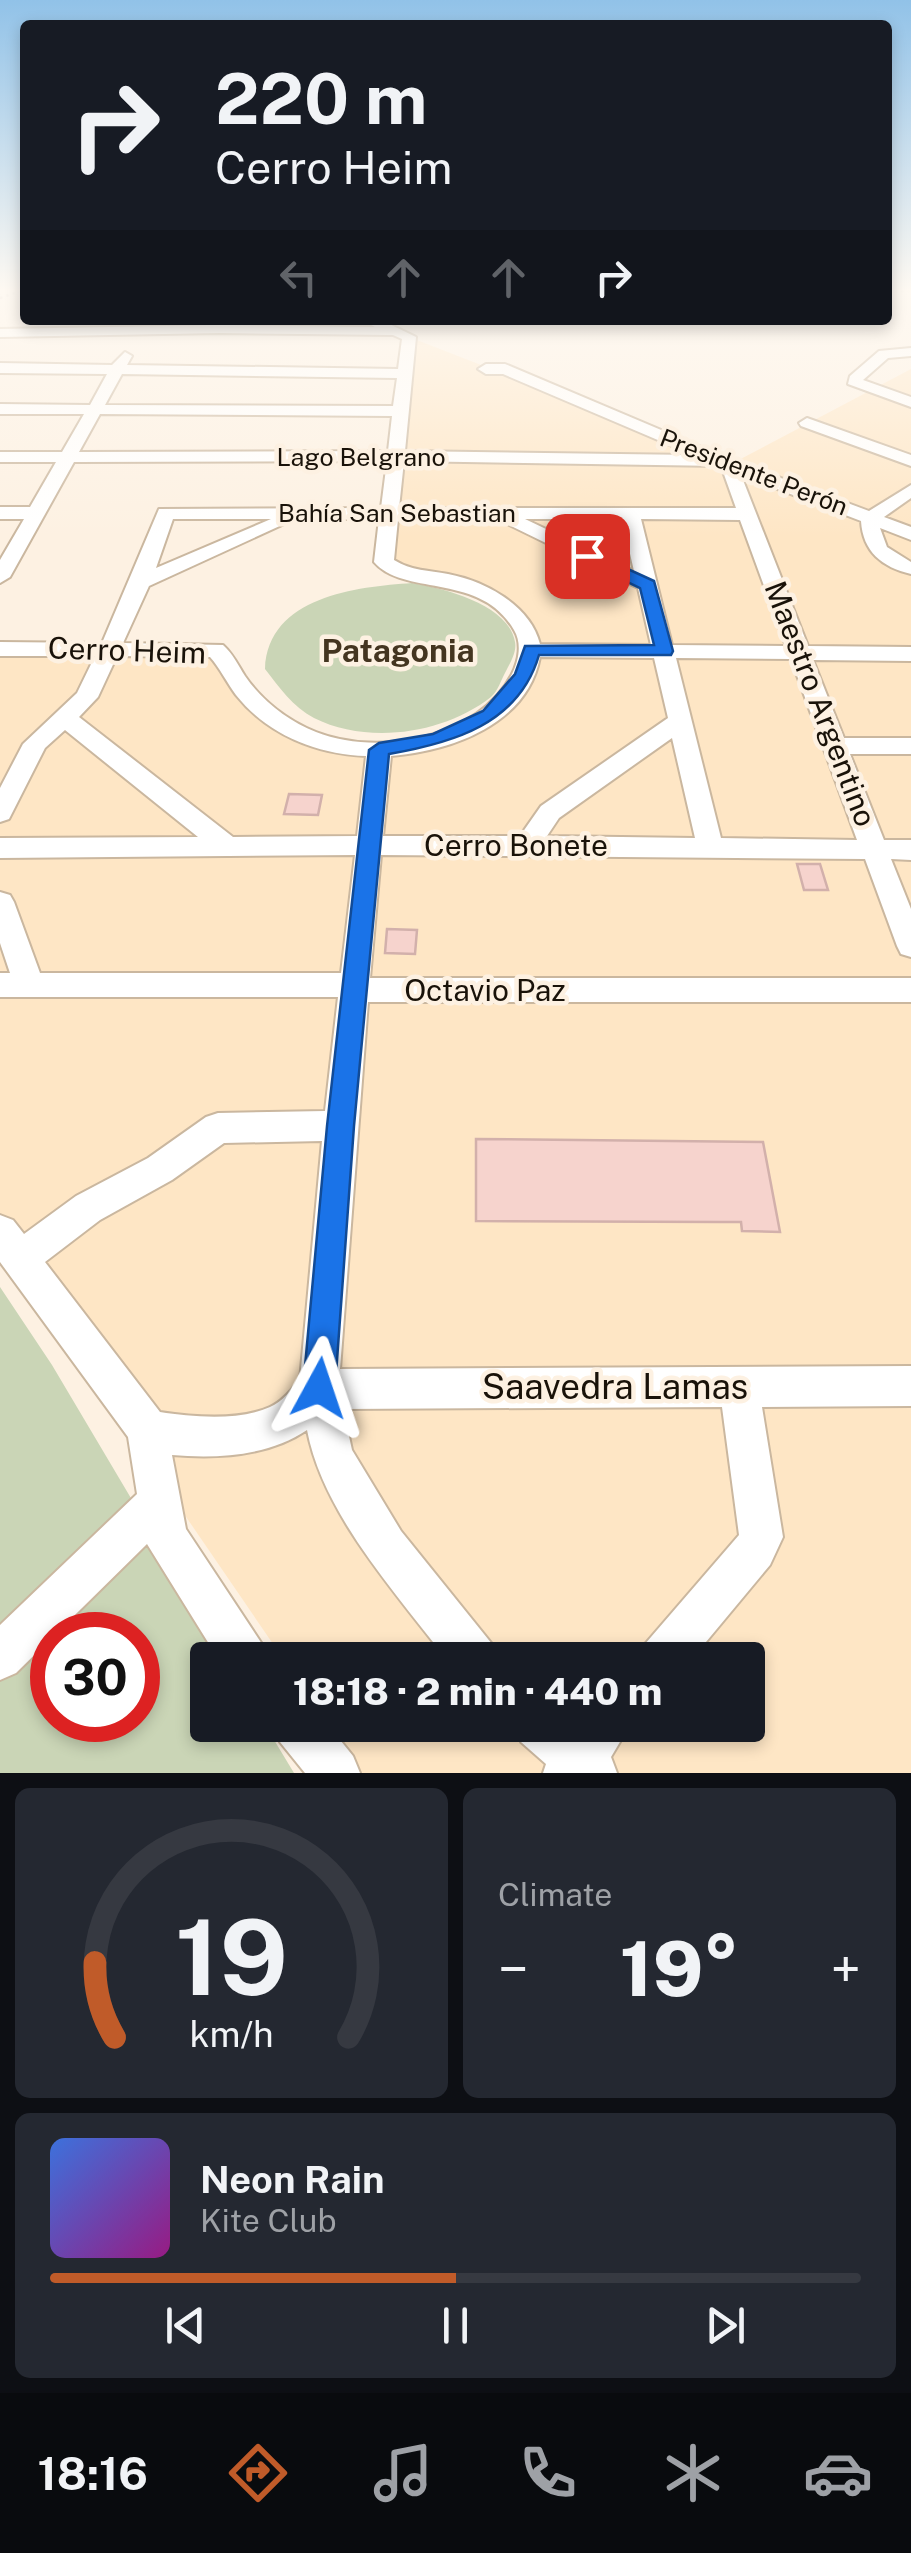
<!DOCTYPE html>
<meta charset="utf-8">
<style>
:root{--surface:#171b24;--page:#242831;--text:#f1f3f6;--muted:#9ea1a6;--line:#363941;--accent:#c05b29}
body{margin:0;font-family:"Public Sans",sans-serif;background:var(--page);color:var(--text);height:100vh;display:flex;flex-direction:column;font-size:38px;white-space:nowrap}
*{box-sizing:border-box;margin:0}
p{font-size:32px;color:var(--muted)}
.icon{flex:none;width:55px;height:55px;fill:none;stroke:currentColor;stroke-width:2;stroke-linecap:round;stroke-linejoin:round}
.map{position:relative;height:1773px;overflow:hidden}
.sheet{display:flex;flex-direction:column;gap:15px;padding:15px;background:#0d0f14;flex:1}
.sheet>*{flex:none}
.banner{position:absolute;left:20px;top:20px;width:872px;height:305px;border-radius:10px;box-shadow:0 5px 15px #0003;background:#171b24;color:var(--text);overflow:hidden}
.speed{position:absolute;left:30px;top:1612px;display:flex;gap:20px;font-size:50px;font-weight:700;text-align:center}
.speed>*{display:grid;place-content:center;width:130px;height:130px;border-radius:50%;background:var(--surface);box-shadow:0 5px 15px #0003;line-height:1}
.speed .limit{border:15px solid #d22;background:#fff;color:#111}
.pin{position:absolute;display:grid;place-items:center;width:85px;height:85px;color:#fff;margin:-42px;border-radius:20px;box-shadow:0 5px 15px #0006}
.me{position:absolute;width:110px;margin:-55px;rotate:5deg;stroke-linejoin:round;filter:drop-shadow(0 0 8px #0008)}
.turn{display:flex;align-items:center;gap:35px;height:210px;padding:0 30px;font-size:45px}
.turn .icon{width:130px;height:130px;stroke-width:2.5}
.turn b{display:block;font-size:70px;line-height:85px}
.lanes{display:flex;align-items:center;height:95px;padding:0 30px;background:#0003;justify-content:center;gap:50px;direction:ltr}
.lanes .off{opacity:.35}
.big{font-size:75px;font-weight:800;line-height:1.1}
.sheet .widget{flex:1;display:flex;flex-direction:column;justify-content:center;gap:15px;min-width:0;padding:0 35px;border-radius:15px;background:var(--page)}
.sheet .dial{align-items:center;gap:0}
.dial svg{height:260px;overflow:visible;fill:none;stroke:var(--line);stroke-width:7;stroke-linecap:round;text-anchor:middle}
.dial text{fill:var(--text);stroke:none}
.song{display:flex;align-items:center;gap:30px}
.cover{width:120px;height:120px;border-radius:15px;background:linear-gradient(135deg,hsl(220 70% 55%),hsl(310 70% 35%))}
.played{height:10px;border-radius:5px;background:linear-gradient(90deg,var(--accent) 50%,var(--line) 50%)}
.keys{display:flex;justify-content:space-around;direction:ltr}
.heat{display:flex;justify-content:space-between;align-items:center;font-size:55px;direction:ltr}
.sheet .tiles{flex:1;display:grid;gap:15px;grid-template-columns:1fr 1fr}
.widget:last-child{grid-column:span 2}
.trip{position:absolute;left:190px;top:1642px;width:575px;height:100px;border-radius:10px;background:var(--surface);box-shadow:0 5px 15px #0003;font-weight:800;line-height:100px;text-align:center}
.tabs{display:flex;height:160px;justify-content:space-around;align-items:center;background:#090b0e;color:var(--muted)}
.tabs .icon{width:70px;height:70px}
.tabs .selected{color:var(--accent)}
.tabs b{font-size:45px;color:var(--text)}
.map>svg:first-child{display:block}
.built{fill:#fee6c5}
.green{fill:#cad5b6;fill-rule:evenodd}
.building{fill:#f6d3cd;stroke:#d2b0ab;stroke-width:2.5}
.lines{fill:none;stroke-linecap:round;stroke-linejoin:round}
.minor-casing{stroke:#cab79f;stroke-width:4}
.path{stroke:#8f8579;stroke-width:2.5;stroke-dasharray:2.5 4;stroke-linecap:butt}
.minor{fill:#fff;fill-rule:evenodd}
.route{fill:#1a73e8;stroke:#114b97;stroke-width:2.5}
.labels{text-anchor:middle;stroke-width:9;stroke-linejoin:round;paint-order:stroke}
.far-street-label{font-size:25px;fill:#191209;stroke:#fdf1e2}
.street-label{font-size:30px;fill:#191209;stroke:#fdf1e2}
.far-district-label{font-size:32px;font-weight:bold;fill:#443520;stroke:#fdf1e2}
.near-street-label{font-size:35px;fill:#191209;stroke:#fdf1e2}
</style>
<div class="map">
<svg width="911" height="1773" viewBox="0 0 911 1773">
<rect width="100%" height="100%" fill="#fdf1e2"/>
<path class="built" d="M409,337L733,463L911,369V1773H361L328,1725H748V1660H284L0,1245V649L215,650L292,731L379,750L466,729L524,676L522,625L478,591L389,567Z"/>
<path class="green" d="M412,583C442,588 509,604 515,642C517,652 510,663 506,671C501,680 498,691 491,697C444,734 368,745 314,718C293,707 279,687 265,669C268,596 357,587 412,583Z
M0,1287L52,1365L227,1660H208V1725H265L294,1773H0ZM52,1635H138V1720H52Z"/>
<path class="building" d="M289,794L322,795L318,815L284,814Z
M797,864H820L828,890H804Z
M387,929L417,930L415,954L385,953Z
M476,1139L763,1142L780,1232L742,1231L741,1222H720L476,1221Z"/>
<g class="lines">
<g class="minor-casing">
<path id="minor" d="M362,320H381L416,337L405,451L693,455L503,374H486L478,369L486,364H505L725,457L869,511L911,485V498L884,517L911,527V540L880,528L887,547L911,562V574C882,567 863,552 861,521L741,475L808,646L911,647V661L813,660L844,738H911V754H850L884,840H911V860L891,859L911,909V957L901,954L897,946L865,859L381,855L370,978H911V1002H368L340,1369L911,1366V1406L762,1407L783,1537L770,1565L691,1660H638L645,1644L739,1535L722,1407L343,1409L352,1450L401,1531L492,1644L499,1660H447C396,1593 323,1514 307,1430C269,1456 217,1459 172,1455L186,1529L262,1644L269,1660H219L147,1544L16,1673L0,1680V1625L137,1494L128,1437L0,1262V1215L13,1220L24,1234L76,1196L148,1158L206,1117L218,1113L325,1111L338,997H0V973H10L0,943V892L10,895L14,902L40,973H341L355,855L0,858V838L198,837L65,730L45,748L9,819L0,822V788L23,744L77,693L95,656H0V642L102,643L159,509L381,508L387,461L74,462L10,577L0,583V560L24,519H0V507H30L56,462H0V452H62L84,414H0V404L90,405L107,374L0,373V363L112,365L125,352L132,356L127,365L398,369L402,339L393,335L219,333L0,337V329L219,325L375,327ZM122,374L397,378L393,406L105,405ZM100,414L392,416L388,451L79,452ZM404,461L721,466L736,508H399ZM173,519H271L156,568ZM295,519H379L374,562C404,597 481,572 514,630C522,643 519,660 512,674C479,738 380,757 316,732C288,721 262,701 245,676C238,665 233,654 223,645L123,643L149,586ZM398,519H497L638,588L651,645L540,644C530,605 485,581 448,574C429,570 411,571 394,560ZM525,519H622L634,571ZM641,519L740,520L786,646L672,645ZM117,656L210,657C220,668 227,683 236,695C268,735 316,754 366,756L357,836L233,837L79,717L98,697ZM540,657L654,658L668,718L541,806L520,836H383L391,756C451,751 527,725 540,657ZM676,658L791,659L857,840L721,838ZM672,738L695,838L547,836L559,818ZM322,1141L300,1380C292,1389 282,1402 270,1407C239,1421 193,1417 160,1412L45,1262L100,1220L172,1180L224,1143Z
M911,348V356L888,358L863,380L911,397V407L848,384L850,376L879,351Z
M807,418L911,455V466L801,426L799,423Z
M273,1725H328L353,1756L360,1773H305L280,1742Z
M514,1725H630L611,1757L617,1773H543L546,1764L521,1742Z"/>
</g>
<path class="path" d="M888,291H911
M0,298L25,289"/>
<use href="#minor" class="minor"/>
</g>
<linearGradient id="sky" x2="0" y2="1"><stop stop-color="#91c2e8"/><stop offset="0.54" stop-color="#fef9f2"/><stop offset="1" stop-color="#fef9f2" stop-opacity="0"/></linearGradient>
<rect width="911" height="537" fill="url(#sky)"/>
<path class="route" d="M582,553H593L654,581L673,651L671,655H539C519,724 453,743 389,754L354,1126L335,1388L331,1400L319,1405L307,1400L303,1388L327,1126L369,750L379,743L433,734L483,711L515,674L525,646L654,645L640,588L582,560Z"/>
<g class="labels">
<g class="far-street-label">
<text x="361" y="466">Lago Belgrano</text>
<text transform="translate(754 472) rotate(21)" y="9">Presidente Perón</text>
<text x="397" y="522">Bahía San Sebastian</text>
</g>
<g class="street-label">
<text transform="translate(127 651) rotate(2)" y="10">Cerro Heim</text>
<text transform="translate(820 704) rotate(69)" y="10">Maestro Argentino</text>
<text x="516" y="856">Cerro Bonete</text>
<text x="485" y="1001">Octavio Paz</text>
</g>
<g class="far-district-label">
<text x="398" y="662">Patagonia</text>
</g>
<g class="near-street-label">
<text x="615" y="1399">Saavedra Lamas</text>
</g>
</g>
</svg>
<div class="speed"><div class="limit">30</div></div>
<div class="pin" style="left:587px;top:556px;background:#d93025"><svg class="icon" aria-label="arrive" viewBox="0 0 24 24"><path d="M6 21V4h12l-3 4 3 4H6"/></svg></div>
<svg class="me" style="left:319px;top:1388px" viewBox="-20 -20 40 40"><path d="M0-17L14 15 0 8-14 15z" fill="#1a73e8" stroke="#fff" stroke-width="4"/></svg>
<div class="trip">18:18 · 2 min · 440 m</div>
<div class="banner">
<div class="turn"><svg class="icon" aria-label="right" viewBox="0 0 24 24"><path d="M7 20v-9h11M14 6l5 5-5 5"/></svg><div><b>220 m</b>Cerro Heim</div></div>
<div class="lanes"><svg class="icon off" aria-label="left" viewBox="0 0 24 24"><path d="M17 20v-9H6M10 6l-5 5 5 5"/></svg><svg class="icon off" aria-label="ahead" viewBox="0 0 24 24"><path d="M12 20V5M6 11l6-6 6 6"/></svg><svg class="icon off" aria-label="ahead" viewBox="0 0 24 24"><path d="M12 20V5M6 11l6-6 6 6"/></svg><svg class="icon" aria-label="right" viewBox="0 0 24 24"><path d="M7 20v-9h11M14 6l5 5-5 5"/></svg></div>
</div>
</div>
<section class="sheet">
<div class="tiles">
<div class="widget dial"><svg viewBox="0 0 100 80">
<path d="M14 69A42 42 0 1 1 86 69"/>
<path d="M14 69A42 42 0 0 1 8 46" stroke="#c05b29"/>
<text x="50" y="56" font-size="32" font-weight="700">19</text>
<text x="50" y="72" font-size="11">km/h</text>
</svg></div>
<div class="widget"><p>Climate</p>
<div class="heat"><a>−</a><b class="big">19°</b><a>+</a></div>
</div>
<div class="widget">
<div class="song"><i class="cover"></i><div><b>Neon Rain</b><p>Kite Club</p></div></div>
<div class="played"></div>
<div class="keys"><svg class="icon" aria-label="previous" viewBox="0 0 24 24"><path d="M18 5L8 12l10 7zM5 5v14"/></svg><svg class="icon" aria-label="pause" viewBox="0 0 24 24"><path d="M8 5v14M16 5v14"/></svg><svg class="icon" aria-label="next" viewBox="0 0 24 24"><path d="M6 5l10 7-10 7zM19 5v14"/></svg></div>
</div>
</div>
</section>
<nav class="tabs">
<b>18:16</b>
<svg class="icon selected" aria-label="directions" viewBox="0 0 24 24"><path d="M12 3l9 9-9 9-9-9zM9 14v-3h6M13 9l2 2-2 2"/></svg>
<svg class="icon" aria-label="music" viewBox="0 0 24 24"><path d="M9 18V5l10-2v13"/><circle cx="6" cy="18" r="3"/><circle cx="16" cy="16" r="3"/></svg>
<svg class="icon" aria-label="phone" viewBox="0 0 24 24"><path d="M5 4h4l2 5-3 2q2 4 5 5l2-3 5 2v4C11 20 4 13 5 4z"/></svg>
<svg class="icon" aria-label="climate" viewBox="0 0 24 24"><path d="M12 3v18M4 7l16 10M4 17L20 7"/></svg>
<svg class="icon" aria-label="car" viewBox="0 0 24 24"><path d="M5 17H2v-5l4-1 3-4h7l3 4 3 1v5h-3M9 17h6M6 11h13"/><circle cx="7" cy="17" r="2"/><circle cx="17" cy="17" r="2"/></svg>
</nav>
